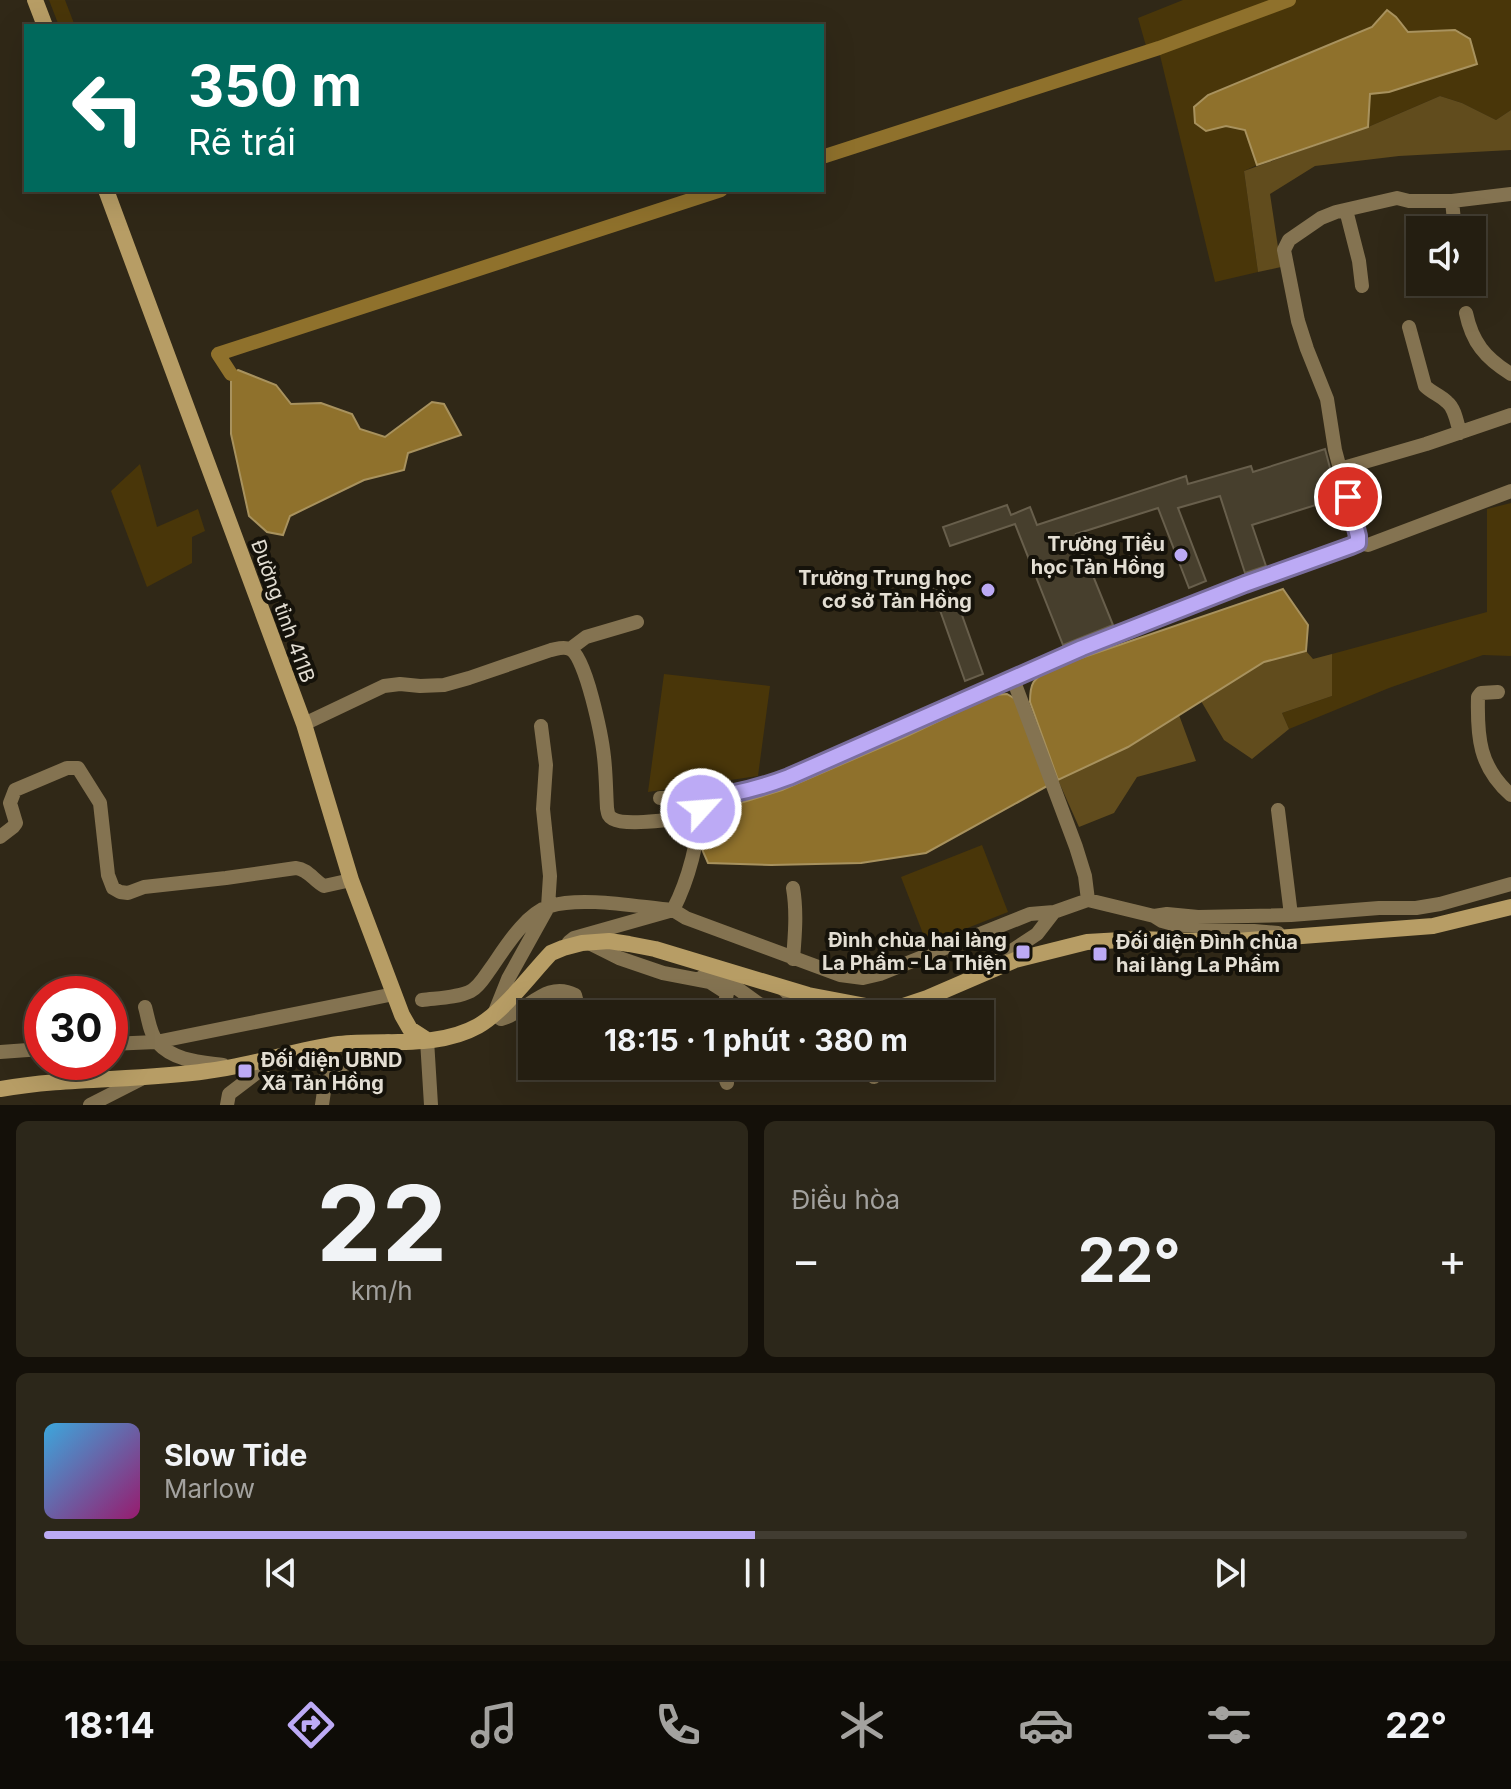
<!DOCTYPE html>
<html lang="vi">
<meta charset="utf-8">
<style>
:root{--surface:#241e11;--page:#2c271a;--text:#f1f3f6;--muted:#a3a29f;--line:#413c31;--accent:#bcaaf5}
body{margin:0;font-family:Inter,sans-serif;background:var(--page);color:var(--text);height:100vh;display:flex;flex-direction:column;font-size:30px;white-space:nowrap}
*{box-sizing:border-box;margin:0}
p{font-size:26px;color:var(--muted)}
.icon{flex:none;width:44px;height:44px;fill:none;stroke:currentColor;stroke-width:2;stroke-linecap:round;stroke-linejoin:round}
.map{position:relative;height:1105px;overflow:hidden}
.details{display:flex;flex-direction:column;gap:16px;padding:16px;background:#141009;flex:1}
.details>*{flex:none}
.top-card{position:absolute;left:24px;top:24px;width:800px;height:168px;border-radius:0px;box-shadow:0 8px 32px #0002,0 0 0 2px var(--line);background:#00695c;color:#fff;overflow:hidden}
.buttons{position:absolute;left:1406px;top:216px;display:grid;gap:16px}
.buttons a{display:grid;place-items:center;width:80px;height:80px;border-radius:0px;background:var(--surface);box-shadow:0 8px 32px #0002,0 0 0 2px var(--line);font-size:40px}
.speed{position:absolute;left:24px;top:976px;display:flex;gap:16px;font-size:40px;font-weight:700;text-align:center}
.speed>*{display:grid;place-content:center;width:104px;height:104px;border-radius:50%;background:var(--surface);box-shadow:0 8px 32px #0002,0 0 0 2px var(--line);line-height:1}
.speed .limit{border:12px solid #d22;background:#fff;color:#111}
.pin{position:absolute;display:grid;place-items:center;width:68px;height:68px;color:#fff;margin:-34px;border:4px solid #fff;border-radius:50%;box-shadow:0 2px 8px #0007}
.me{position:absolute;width:88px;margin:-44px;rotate:64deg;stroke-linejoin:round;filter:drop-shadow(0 0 6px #0008)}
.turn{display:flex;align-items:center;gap:28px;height:168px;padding:0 32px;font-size:36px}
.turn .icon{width:104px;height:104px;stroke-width:2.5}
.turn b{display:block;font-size:56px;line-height:68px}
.big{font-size:60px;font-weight:700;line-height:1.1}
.details .widget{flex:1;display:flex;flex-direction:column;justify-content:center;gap:12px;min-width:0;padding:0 28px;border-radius:12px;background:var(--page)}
.details .dial{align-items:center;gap:0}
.dial b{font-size:104px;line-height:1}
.song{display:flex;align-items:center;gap:24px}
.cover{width:96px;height:96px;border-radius:12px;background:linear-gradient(135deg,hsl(200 70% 55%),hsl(320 70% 35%))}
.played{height:8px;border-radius:4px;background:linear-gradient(90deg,var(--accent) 50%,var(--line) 50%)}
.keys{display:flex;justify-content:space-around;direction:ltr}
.heat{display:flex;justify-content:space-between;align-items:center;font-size:44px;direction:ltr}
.details .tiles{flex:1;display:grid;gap:16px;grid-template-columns:1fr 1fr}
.widget:last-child{grid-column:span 2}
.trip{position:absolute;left:518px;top:1000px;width:476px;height:80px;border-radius:0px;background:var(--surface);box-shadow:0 8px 32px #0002,0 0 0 2px var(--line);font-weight:700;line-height:80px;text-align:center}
.tabs{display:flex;height:128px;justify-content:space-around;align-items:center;background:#0e0c07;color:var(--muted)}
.tabs .icon{width:56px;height:56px}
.tabs .on{color:var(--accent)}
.tabs b{font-size:36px;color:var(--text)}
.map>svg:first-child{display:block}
.green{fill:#493609}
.forest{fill:#614c1d}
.water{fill:#8f712c;stroke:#a8925e;stroke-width:2}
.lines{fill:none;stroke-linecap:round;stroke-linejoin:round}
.canal{stroke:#8f712c;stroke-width:14}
.building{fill:#473f2d;stroke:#685f4c;stroke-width:2}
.minor{stroke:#847351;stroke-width:14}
.secondary{stroke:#b79d65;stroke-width:16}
.route-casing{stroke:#7a6e9f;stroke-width:20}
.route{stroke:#bcaaf5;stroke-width:14}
.poi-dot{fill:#bcaaf5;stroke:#15120a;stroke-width:3}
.labels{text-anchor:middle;stroke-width:8;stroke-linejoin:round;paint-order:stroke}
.poi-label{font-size:20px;font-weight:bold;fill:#e3ded3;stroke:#15120a;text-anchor:end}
.street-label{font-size:20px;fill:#e3ded3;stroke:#15120a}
</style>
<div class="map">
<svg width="1511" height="1105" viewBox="0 0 1511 1105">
<rect width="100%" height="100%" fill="#302817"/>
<path class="green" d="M49,0H65L75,26H59Z
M1183,0H1511V110L1496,120L1462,103L1440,96L1368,127L1370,94L1389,92L1455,30L1408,32L1396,17L1208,95L1206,131L1226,126L1245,130L1257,165L1244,171L1258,272L1215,282L1157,43L1146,46L1138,18Z
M140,464L157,527L198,509L205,531L192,537V563L147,587L111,491Z
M1511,503V656L1483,655L1389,688L1289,729L1282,713L1332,696V654L1487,612V509Z
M664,674L770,686L758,776L648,792Z
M982,845L1008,912L927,944L901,877Z"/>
<path class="forest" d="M1440,96L1462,103L1496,120L1511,110V150L1399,156L1315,166L1270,194L1281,267L1258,272L1244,171L1368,127Z
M1306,651L1313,659L1332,654V696L1282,713L1289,729L1252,759L1224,740L1201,701L1264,662Z
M1179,715L1196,761L1137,777L1114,813L1079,827L1058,780L1128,747Z"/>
<path class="water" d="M1387,10L1396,17L1408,32L1455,30L1470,39L1477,64L1389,92L1370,94L1368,127L1257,165L1245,130L1226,126L1206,131L1195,123L1194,107L1208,95L1372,27Z
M238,370L276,385L291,404L321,403L352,414L360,429L385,437L432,402L444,404L461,435L408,453L404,470L364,480L290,516L283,535L267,532L249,516L231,434V374Z
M1283,589L1308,625L1306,651L1264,662L1128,747L1058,780L1030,702C1030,682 1033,680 1049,669Z
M1007,694L1017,700L1049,785L926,853L861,863L771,865L708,863L701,847L708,818L724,808L782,790L905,737L993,695Z"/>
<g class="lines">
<path class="canal" d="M822,157L1159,48L1289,0
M231,374L218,354L721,190"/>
</g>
<path class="building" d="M1325,449L1338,498L1252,525L1266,566L1245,573L1220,496L1178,508L1206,581L1189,588L1158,508L1076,534L1113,625L1063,645L1015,524L950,546L943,527L1007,505L1011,515L1030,507L1037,525L1186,476L1188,484L1251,466L1253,472Z
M948,576L983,674L965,681L930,582Z"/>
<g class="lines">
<path class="minor" d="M1346,210L1359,261L1362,286
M1455,230L1452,201L1511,194
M1466,313C1472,342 1485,358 1511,374
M1409,327L1425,386C1432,393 1440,395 1447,402C1455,408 1457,423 1460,433
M1340,469L1426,444L1511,415
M1358,543L1368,545L1511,491
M570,649L586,637L637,622
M1013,679L1076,847L1085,876L1088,900L1054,912
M1498,692L1481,693L1478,697C1477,737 1479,767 1511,795
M304,724L384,686L400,684L420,686L444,685L469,678L551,650C557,649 563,646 570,649C586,656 602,738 604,757C606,774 606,791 607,808C608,814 608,816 613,819C627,827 682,818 700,816
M541,726L546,765L543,809L550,876L548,907L508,979L494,1014L501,1019L507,1017C531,1007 548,981 575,995L580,1014
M660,798H702
M1278,810L1291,915
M0,837L13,827L16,823L10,803L15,790L67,768H78L100,803L108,875L113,888L120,892L128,893L144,887L226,878L296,868C308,869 314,881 324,886L351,880
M793,888C797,911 795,935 793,959
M1088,900L1154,916L1162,921L1173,924L1278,933
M1154,916L1167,914L1198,917L1291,915L1379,908H1416L1440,904L1511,884
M569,942L574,938L673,910L686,918L840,975L863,978L880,974L1030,914L1054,912L1037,934L984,969
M589,943L619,958L663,973L710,982
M709,968L759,1004L796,1014
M702,977L727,993L723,1014
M781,987L810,1014
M808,995L830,1014
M422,1000C437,998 457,998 471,991C480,986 485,976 491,968C505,948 525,914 550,906C583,896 638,907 673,910C690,877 699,835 702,798C733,795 760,788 789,777L1082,648L1245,584L1358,543V536L1335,450L1327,399L1307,349L1298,321L1284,250L1289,240L1321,218L1336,212L1397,198L1409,201H1452
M145,1007C148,1017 150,1035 158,1043C174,1061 201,1062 223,1065
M427,1040L431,1105
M110,1044L156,1042L394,994
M0,1052L42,1049
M589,1066L591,1070L595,1072L615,1067
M721,1066L727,1083
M873,1066L874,1077
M90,1105L143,1078
M227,1105L229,1094L276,1058
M322,1105L327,1070L371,1055L388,1041"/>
<path class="secondary" d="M35,0L45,26
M106,190L304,724L351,880L402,1015L410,1029L427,1040
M0,1089C68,1077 139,1081 207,1071C252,1066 294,1050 339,1044C384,1039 437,1049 478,1026C503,1012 530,975 551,953L563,948L582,943L609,941L629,944L655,949L808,995L882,1009L897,1008L927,998L1015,960L1087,942L1139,939L1223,942L1433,926L1511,907"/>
</g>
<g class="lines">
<g class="route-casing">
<path id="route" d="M701,809L702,798C733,795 760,788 789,777L1082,648L1245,584L1351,546L1358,543V536L1348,497"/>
</g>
<use href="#route" class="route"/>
</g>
<g class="poi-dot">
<circle cx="1181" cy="555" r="8"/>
<circle cx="988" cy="590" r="8"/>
<rect x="1015" y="944" width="16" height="16" rx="4"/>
<rect x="1092" y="946" width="16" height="16" rx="4"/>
<rect x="237" y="1063" width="16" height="16" rx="4"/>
</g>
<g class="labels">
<g class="poi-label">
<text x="1165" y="551">Trường Tiểu<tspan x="1165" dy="23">học Tản Hồng</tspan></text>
<text x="972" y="585">Trường Trung học<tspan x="972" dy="23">cơ sở Tản Hồng</tspan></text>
<text x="1007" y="947">Đình chùa hai làng<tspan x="1007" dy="23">La Phẩm - La Thiện</tspan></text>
<text x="1116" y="949" text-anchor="start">Đối diện Đình chùa<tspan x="1116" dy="23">hai làng La Phẩm</tspan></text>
<text x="261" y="1067" text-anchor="start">Đối diện UBND<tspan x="261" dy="23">Xã Tản Hồng</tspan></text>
</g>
<g class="street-label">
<text transform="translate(283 611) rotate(70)" y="7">Đường tỉnh 411B</text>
</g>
</g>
</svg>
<div class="buttons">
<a><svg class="icon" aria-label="sound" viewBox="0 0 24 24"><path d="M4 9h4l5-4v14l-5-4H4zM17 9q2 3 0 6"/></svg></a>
</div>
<div class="speed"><div class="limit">30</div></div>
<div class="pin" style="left:1348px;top:497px;background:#d93025"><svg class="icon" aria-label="arrive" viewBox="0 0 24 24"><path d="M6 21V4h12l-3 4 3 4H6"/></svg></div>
<svg class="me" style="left:701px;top:809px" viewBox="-20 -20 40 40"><circle r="17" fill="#bcaaf5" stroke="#fff" stroke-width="3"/><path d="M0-11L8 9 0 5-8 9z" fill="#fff"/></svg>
<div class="trip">18:15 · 1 phút · 380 m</div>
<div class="top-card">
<div class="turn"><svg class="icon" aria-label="left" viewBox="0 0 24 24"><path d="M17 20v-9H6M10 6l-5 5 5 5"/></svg><div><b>350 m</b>Rẽ trái</div></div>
</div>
</div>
<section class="details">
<div class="tiles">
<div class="widget dial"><b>22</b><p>km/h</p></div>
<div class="widget"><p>Điều hòa</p>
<div class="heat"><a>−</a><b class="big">22°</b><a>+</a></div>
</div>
<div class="widget">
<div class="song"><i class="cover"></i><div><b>Slow Tide</b><p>Marlow</p></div></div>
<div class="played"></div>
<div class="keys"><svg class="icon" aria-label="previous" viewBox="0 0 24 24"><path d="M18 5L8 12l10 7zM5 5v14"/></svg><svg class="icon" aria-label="pause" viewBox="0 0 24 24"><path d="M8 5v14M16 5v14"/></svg><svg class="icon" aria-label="next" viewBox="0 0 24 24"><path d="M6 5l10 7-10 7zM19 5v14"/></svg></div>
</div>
</div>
</section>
<nav class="tabs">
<b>18:14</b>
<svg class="icon on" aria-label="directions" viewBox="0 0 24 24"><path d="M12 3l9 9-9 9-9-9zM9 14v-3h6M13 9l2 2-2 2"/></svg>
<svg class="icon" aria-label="music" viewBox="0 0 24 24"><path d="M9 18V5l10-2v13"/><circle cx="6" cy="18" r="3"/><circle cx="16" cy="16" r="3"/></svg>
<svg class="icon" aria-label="phone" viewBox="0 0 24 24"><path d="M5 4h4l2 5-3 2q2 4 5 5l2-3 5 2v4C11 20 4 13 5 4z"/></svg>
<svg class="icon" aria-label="climate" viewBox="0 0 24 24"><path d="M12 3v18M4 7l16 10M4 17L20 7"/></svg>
<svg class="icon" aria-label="car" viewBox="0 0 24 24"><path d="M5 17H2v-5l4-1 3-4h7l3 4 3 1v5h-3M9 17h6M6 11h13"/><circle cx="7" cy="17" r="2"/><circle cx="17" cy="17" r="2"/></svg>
<svg class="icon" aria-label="filters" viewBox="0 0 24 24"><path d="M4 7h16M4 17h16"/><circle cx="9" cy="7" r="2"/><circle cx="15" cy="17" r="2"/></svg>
<b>22°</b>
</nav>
